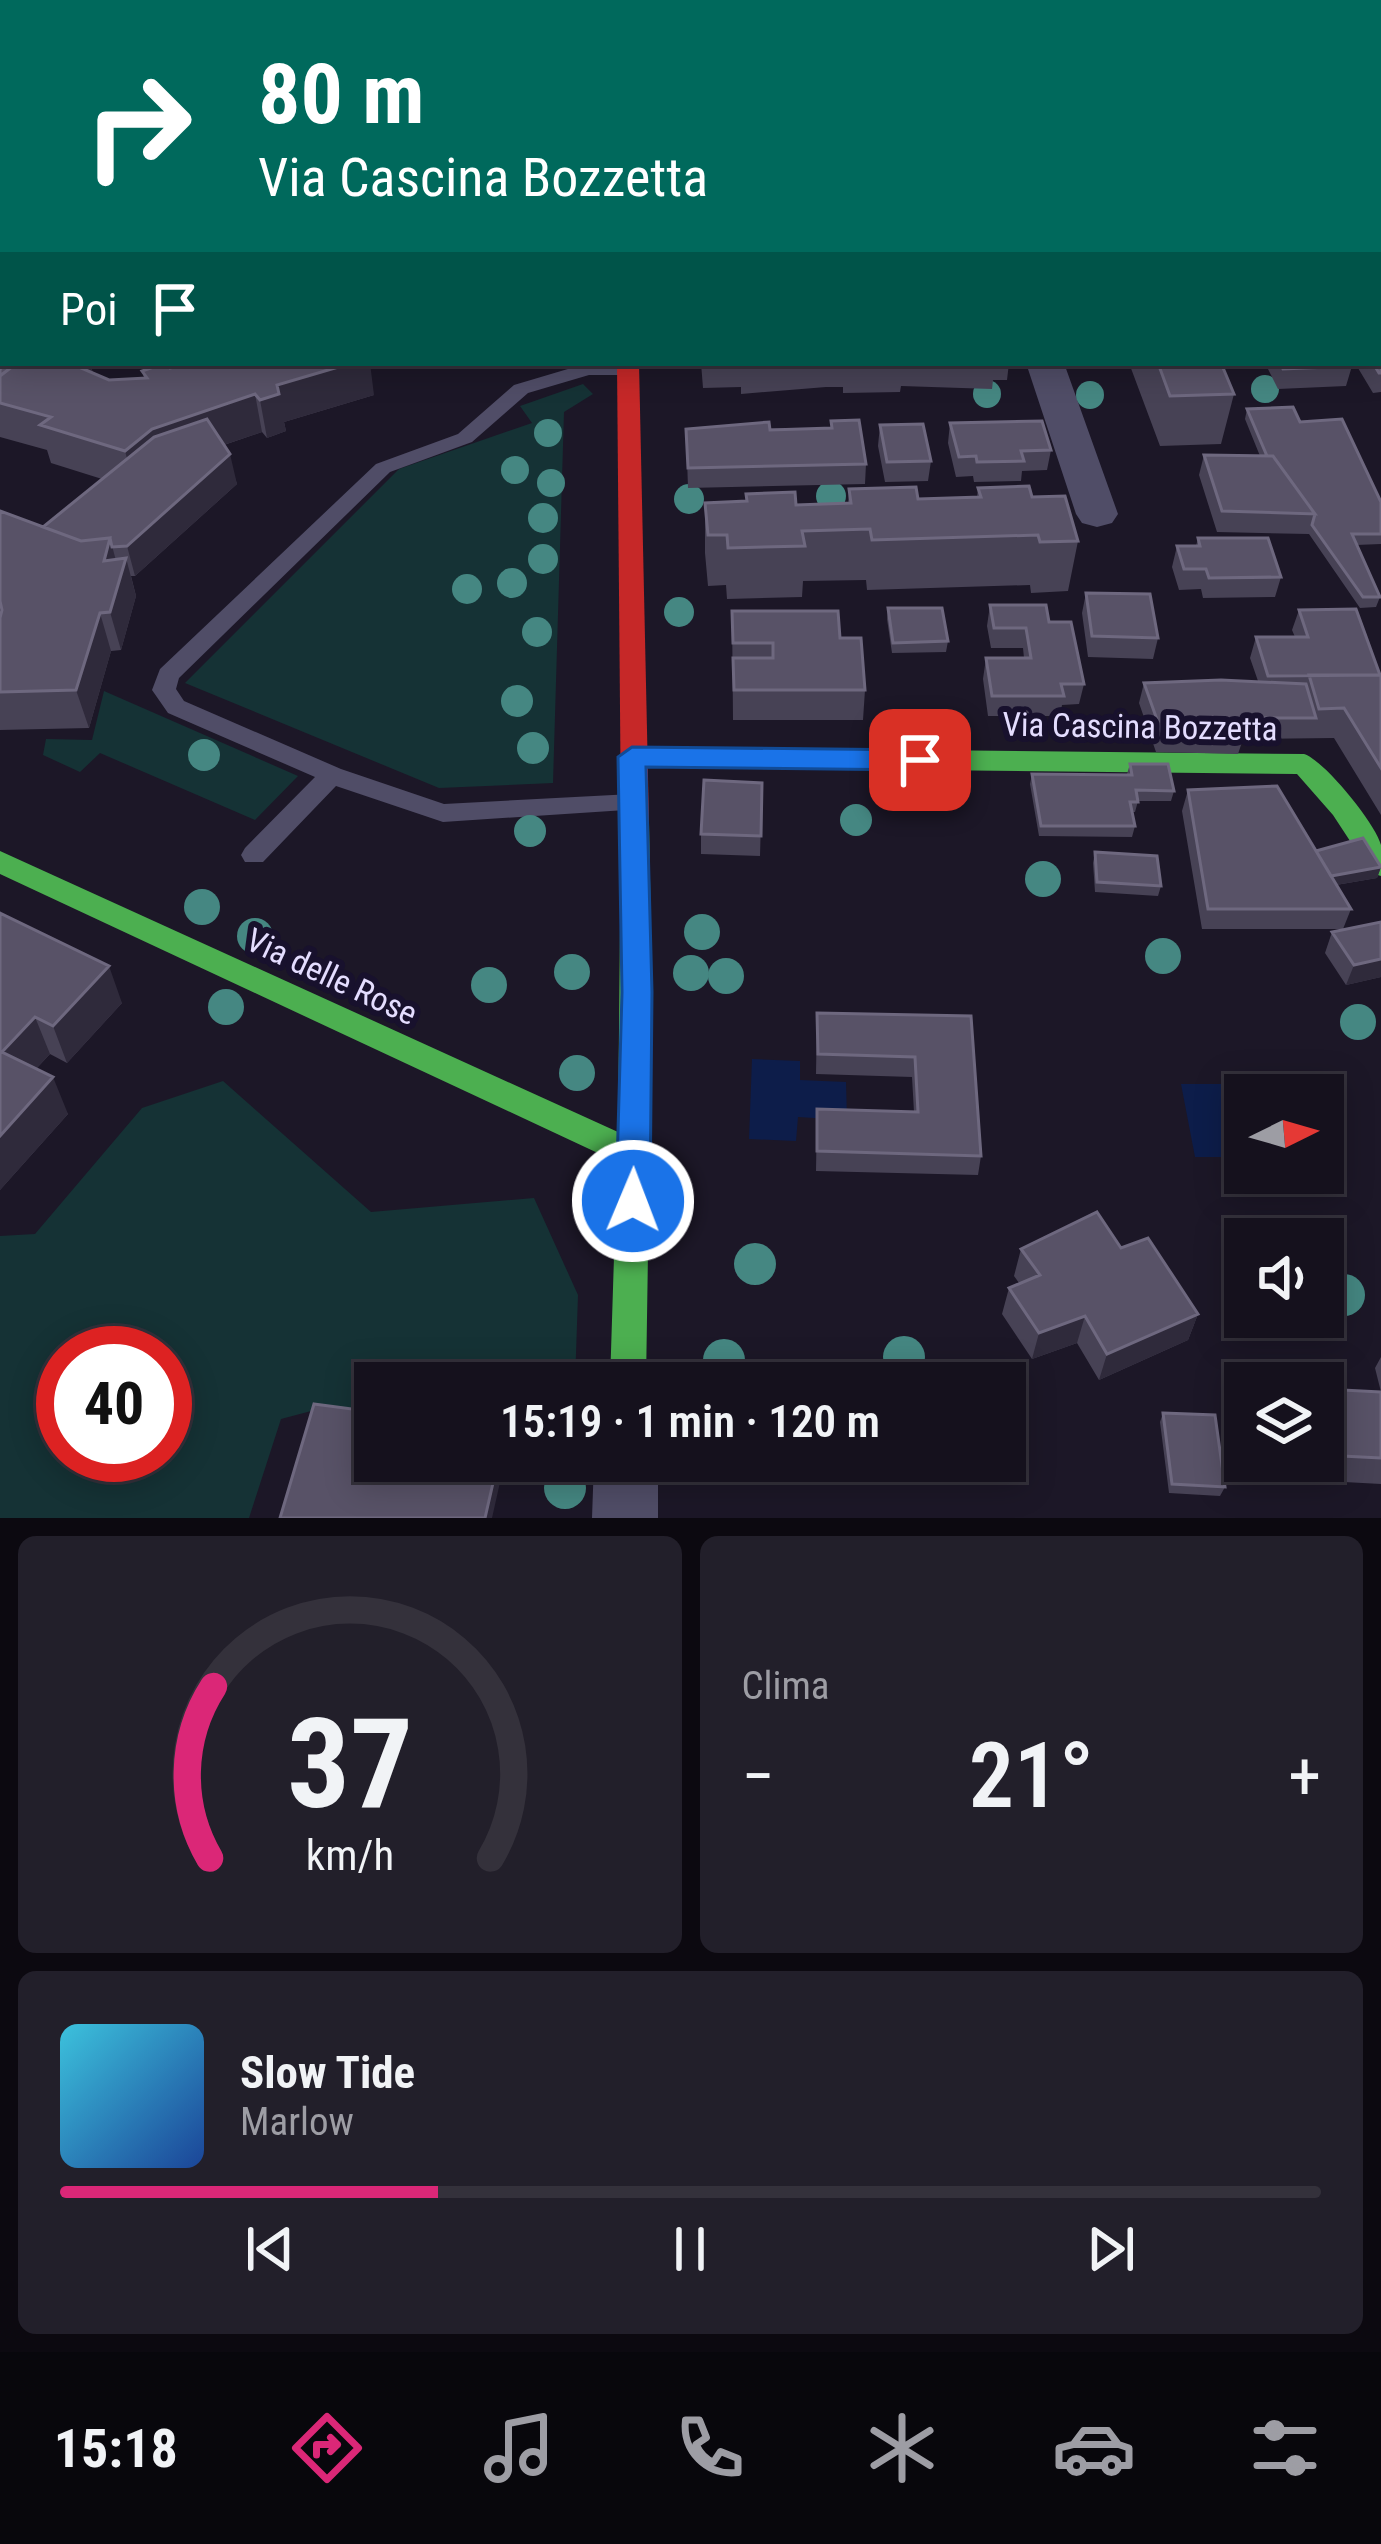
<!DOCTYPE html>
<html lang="it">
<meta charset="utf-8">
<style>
:root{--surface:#15111d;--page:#221f2a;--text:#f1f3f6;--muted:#9d9da4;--line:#34313b;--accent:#db2777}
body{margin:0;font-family:"Roboto Condensed",sans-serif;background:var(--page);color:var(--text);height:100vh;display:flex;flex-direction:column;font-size:45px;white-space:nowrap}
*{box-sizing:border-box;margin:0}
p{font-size:39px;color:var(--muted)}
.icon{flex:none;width:66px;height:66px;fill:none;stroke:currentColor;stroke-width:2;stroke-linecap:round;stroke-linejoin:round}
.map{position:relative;height:1518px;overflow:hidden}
.panel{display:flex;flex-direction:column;gap:18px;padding:18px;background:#0c0910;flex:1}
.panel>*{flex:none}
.top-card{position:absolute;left:0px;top:0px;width:1383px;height:366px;box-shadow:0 6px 30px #0003,0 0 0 3px var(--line);background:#00695c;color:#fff;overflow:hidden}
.needle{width:78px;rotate:85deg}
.controls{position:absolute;left:1224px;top:1074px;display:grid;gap:24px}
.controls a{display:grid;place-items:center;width:120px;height:120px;border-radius:0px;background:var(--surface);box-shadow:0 6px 30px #0003,0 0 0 3px var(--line);font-size:60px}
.speed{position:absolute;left:36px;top:1326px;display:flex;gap:24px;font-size:60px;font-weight:700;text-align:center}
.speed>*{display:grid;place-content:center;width:156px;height:156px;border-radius:50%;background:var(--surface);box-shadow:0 6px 30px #0003,0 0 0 3px var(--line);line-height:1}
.speed .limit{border:18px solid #d22;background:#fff;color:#111}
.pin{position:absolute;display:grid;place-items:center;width:102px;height:102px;color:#fff;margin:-51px;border-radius:24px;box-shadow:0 6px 18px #0006}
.me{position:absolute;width:132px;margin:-66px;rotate:1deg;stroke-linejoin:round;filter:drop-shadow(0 0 9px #0008)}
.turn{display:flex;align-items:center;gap:42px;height:252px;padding:0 60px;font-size:54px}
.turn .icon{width:156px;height:156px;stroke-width:2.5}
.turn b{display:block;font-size:84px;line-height:102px}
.then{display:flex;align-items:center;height:114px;padding:0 60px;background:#0003;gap:24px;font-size:45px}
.big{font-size:90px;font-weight:600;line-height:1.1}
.panel .card{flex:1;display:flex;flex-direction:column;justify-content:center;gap:18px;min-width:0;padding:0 42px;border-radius:18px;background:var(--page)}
.panel .dial{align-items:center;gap:0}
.dial svg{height:312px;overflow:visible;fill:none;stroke:var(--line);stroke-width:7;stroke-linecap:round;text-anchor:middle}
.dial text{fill:var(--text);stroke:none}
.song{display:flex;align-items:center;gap:36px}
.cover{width:144px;height:144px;border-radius:18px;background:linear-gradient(135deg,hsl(190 70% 55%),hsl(220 70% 35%))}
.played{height:12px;border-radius:6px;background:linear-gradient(90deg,var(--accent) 30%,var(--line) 30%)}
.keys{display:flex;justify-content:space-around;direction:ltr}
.heat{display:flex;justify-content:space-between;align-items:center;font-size:66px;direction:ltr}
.panel .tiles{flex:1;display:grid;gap:18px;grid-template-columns:1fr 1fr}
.card:last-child{grid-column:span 2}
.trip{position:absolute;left:354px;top:1362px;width:672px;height:120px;border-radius:0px;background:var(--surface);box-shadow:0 6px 30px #0003,0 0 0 3px var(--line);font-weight:600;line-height:120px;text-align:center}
.tab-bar{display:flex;height:192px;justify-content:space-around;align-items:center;background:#08070c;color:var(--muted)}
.tab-bar .icon{width:84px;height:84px}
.tab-bar .active{color:var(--accent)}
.tab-bar b{font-size:54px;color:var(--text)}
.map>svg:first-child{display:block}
.green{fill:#153235;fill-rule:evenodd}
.water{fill:#0d1d4a}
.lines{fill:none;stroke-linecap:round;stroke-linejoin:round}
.lane{fill:#504d67;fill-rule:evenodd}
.street{fill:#504d67;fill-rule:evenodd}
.fast{fill:#4caf50;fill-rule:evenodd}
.slow{fill:#ffc107;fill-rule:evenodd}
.jam{fill:#c62828;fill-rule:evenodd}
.tree{fill:#458782}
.wall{fill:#474255}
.shaded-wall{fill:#2f2a3b}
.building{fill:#585267;stroke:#6e687f;stroke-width:3}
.route{fill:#1a73e8;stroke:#114b97;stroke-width:3}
.labels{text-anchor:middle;stroke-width:12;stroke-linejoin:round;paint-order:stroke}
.street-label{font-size:33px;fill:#e4ddff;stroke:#18112d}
</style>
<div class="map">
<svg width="1381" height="1518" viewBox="0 0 1381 1518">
<rect width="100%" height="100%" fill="#1c1727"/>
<path class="green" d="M583,384L593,394L564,412L553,783L439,788L185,683L399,469L532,423L520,406Z
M104,691L298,776L255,820L100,753L80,772L43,755L46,739L92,740Z
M223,1081L371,1212L534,1198L578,1295L575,1383H375V1411L330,1406L281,1419L249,1518H0V1236L35,1234L142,1108ZM63,1353H165V1455H63Z"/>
<path class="water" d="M752,1059L800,1061V1080L846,1082L847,1120L798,1117L796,1141L749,1139Z
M1181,1084H1221L1236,1157H1195Z"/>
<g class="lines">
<path class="lane" d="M588,363H628L638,369L628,375H589L528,393L472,442L390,472L179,678L176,689L184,701L341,769L444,804L632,794L641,797L644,803L641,809L443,822L336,786L263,862H245L241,855L245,848L315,777L168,713L152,690L160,669L376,464L458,434L514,385Z"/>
<path class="street" d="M601,0H631V3H601Z
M1026,363H1064L1118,514L1112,523L1097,527L1082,523L1076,514Z
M594,1461H658V1518H592Z"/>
<path class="fast" d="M632,747L1304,754C1324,760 1376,824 1381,845C1381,854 1381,867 1381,876L1371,873L1333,815L1297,774L632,767L619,757Z
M635,812L645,815L649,822L652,992L646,1383H610L617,1162L0,874V851L618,1132L621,822L625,815Z"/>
<path class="slow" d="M1362,0H1378V3H1362Z
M3,43V54L0,55V44Z
M1380,47H1381V62H1380Z"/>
<path class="jam" d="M617,363H639L649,822L645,829H625L621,822Z"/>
</g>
<g class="tree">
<circle cx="1265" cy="389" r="14"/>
<circle cx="987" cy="394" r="14"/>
<circle cx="1090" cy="395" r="14"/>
<circle cx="548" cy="433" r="14"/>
<circle cx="515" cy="470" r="14"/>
<circle cx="551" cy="483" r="14"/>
<circle cx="831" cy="496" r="15"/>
<circle cx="689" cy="499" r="15"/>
<circle cx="543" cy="518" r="15"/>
<circle cx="543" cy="559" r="15"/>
<circle cx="512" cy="583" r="15"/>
<circle cx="467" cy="589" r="15"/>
<circle cx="679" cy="612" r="15"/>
<circle cx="537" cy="632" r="15"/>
<circle cx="517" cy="701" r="16"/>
<circle cx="533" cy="748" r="16"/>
<circle cx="204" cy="755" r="16"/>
<circle cx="856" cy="820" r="16"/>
<circle cx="530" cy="831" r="16"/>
<circle cx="1043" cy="879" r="18"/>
<circle cx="202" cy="907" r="18"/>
<circle cx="702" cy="932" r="18"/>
<circle cx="255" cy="936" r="18"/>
<circle cx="1163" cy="956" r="18"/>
<circle cx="572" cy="972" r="18"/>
<circle cx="691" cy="973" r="18"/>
<circle cx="726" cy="976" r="18"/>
<circle cx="489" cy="985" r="18"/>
<circle cx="226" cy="1007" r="18"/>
<circle cx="1358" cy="1022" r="18"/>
<circle cx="577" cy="1073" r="18"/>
<circle cx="755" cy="1264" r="21"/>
<circle cx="1344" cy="1295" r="21"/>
<circle cx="904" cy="1357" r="21"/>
<circle cx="724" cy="1360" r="21"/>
<circle cx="565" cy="1488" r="21"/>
</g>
<path class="wall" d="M688,0H968V3H688Z
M1381,335V392L1373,393L1355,363H1380Z
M7,363H90L93,373L109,380L144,378L142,371L170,368L374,395L284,422L286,431L267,438L262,432L224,445L237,484L135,576H131L136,596L121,650L111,651L89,728L0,730V511L43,527L102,479L51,463L47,450L0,437V369Z
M701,363H1009L1007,380H993L992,389L901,386L900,392L843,393V387H826L741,394V387L703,388Z
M1129,363H1221L1234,394L1221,444L1160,446Z
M1265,363H1351L1352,366L1346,386L1278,389Z
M1247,409L1300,422L1381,502V544L1356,545L1380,597L1376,607L1360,608L1309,534L1217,532L1199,475L1204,455L1260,456L1245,419Z
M831,421L866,464L865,484L688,488L686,429L831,428Z
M950,423L1051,450L1047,470L1022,471L1021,481L974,482L973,476L956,477L948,443Z
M880,425L931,461L928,481L885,482L878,446Z
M978,488L1032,497L1078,541L1068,591L1031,593L1030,585L867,590L866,580L803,581L802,597L727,599L726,585L708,586L705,553V503L746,501L796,505L848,504L849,489L918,499L977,497Z
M1198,538L1281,577L1275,597L1203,598L1201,589L1179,590L1172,567L1177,546H1196Z
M1086,593L1158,638L1153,659L1088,657L1082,613Z
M990,605L1049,622L1084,684L1079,704L1062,705L1060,716H988L983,679L986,658H1024L1023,648H991L987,626Z
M888,608L948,641L946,652L892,653L887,619Z
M1299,610L1381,675V815L1334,738L1243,739L1238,754L1156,752L1139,703L1144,683L1258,681L1250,658L1256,637H1295L1292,630Z
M732,611L840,638L865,690L863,720H733Z
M1130,764L1174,791L1171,801H1138L1135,812H1132L1135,826L1132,837L1039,836L1030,784L1032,774H1127Z
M762,783L760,856L701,854V834Z
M1188,790L1316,851L1381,867L1377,878L1336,885L1351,909L1343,929H1202L1182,811Z
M1095,852L1161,886L1158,896L1095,892L1093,863Z
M0,913L122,1003L67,1063L50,1054L36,1069L68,1114L0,1190Z
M1381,922V977L1346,985L1325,953L1332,932Z
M817,1013L971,1016L981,1156L978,1175L816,1171L817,1109L914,1112L912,1077L816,1074Z
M1121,1248L1198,1314L1188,1340L1099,1380L1077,1343L1032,1359L1002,1314L1009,1288L1019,1283L1014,1276L1021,1249Z
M1381,1357V1484L1251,1477L1249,1461H1323V1389L1381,1392L1375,1368Z
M1163,1413L1225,1487L1220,1496L1169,1493L1160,1422Z"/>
<path class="shaded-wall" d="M86,363H90L99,397L81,368Z
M352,363H370L374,395L284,422L286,431L267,438L260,400L277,385Z
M255,394L262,432L161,466L135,489L125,451L152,429Z
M230,454L237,484L135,576L127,546Z
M110,538L120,576L126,558L136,596L121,650L110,612L104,561Z
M100,613L111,651L89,728L76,690Z
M1381,867L1377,878L1318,888L1321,877Z
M1381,959V977L1346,985L1354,965Z
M109,966L122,1003L67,1063L53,1026Z
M35,1017L50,1054L18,1088L2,1052Z
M53,1077L68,1114L0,1190V1136Z
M1198,1314L1188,1340L1099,1380L1107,1354Z
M1085,1316L1077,1343L1032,1359L1039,1333Z
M498,1461H501L503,1469L492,1518H485Z"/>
<path class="building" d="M192,0H256V3H191Z
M379,0H455L454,3H378Z
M1066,0H1128V3H1065Z
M1284,0H1314V3H1284Z
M1381,335V373H1379L1373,363H1380Z
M7,363H17L0,376V369Z
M17,363H86L81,368L109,380L147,378L142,371L165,363L170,368L188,363H352L277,385L279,394L260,400L255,394L152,429L125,451L40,425L51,417L0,403V376Z
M1158,363H1221L1234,394L1170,396Z
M1280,363H1351L1352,366L1283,369Z
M1293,407L1300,422L1342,419L1381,502V534H1352L1380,597H1363L1312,525L1315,514L1273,456H1267L1247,409Z
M207,419L230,454L127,546L112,547L110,538L81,541L43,527L154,437Z
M859,420L866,464L688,468L686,429L769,422L770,430L832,428L831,421Z
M1042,421L1051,450L1021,451L1024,461L977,462L976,456L959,457L950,423Z
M923,424L931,461L887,462L880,425Z
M1204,455L1273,456L1315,514L1222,511Z
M1029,486L1032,497L1065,496L1078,541L1040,542L1038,535L872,540L870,529L802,531L805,546L728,548L727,535H708L705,503L747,501L746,494L795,492L796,505L851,503L849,489L916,487L918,499L981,497L978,488Z
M0,511L81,541L110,538L104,561L126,558L110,612L100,613L76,690L0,692V618L2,610L0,601Z
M1198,538H1268L1281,577L1209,578L1206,569H1184L1177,546H1200Z
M1086,593L1150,594L1158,638L1092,636Z
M990,605H1046L1049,622H1071L1084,684H1061L1064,696H992L986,658H1031L1026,628H994Z
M888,608H942L948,641L893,643Z
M1356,609L1380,675L1268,676L1256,637H1308L1299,610Z
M732,611H838L840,638H861L865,690H734L733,658H773V643H733Z
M1309,675H1381V768L1344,708L1319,709Z
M1221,680L1306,684L1316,718H1238L1244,734L1161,731L1144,683Z
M1130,764H1168L1174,791L1136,790L1138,802H1130L1135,826H1041L1032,774L1132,775Z
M704,780L762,783L761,836L701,834Z
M1277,786L1351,909H1208L1188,790Z
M1363,838L1381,867L1331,876L1316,851Z
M1095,852L1157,856L1161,886L1097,882Z
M0,913L109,966L53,1026L35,1017L2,1052L53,1077L0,1136Z
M1381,922V959L1354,965L1332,932Z
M817,1013L971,1016L981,1156L817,1151V1109L918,1112L915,1057L818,1054Z
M1097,1212L1121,1248L1148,1238L1198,1314L1107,1354L1085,1316L1039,1333L1009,1288L1040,1275L1021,1249Z
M1323,1389L1381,1392V1458L1323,1455Z
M314,1404L375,1412V1461H498L485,1518H280Z
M1163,1413L1215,1415L1225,1487L1172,1484Z
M1254,1461H1308L1310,1471L1255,1468Z"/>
<path class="route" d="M632,747L920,750L934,760L920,770L646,767L652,992L650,1201L645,1211L633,1215L621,1211L616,1201L622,992L618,757Z"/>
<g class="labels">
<g class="street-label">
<text transform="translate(1140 726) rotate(1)" y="12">Via Cascina Bozzetta</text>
<text transform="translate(332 976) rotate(25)" y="12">Via delle Rose</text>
</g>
</g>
</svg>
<div class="controls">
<a><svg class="needle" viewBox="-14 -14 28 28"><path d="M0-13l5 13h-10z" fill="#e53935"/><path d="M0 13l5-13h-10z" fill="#9d9da4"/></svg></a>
<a><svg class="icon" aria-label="sound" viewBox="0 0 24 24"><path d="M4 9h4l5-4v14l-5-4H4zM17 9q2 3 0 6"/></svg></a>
<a><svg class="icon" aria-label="layers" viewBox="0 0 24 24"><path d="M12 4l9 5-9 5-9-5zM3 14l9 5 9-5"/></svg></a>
</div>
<div class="speed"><div class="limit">40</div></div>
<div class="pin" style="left:920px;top:760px;background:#d93025"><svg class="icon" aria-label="arrive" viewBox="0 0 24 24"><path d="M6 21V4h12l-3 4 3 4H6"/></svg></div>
<svg class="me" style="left:633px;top:1201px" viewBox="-20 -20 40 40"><circle r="17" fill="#1a73e8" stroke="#fff" stroke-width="3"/><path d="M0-11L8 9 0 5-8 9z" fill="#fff"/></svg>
<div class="trip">15:19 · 1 min · 120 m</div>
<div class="top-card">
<div class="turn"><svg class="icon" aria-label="right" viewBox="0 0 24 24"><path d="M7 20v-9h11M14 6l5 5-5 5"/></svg><div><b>80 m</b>Via Cascina Bozzetta</div></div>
<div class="then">Poi<svg class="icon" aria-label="arrive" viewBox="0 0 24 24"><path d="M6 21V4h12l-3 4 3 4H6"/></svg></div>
</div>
</div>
<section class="panel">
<div class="tiles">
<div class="card dial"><svg viewBox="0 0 100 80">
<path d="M14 69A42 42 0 1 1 86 69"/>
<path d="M14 69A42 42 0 0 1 15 25" stroke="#db2777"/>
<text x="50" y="56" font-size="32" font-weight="700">37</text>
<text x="50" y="72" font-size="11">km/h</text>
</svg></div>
<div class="card"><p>Clima</p>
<div class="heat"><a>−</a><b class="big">21°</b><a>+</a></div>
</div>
<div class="card">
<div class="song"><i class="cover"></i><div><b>Slow Tide</b><p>Marlow</p></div></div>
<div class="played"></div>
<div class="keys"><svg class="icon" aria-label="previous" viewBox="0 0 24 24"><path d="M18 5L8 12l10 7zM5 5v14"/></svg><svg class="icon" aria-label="pause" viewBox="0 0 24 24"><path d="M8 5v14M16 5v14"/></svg><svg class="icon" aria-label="next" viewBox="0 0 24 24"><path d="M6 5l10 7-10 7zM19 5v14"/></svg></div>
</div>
</div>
</section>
<nav class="tab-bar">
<b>15:18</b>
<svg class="icon active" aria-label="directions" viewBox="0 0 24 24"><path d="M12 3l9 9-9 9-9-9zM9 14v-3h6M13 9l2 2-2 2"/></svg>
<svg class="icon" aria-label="music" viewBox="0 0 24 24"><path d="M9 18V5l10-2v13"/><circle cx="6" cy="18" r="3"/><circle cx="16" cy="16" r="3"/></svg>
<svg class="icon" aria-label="phone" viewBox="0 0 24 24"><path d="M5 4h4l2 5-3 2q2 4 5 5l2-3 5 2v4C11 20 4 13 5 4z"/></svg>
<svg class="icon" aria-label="climate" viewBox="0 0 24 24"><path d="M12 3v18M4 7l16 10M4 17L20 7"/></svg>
<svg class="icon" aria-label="car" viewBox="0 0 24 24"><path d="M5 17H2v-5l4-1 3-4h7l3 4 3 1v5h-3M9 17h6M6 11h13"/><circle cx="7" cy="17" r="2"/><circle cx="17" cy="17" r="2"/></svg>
<svg class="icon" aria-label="filters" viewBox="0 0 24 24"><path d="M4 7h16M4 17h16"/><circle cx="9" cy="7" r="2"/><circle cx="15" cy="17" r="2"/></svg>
</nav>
